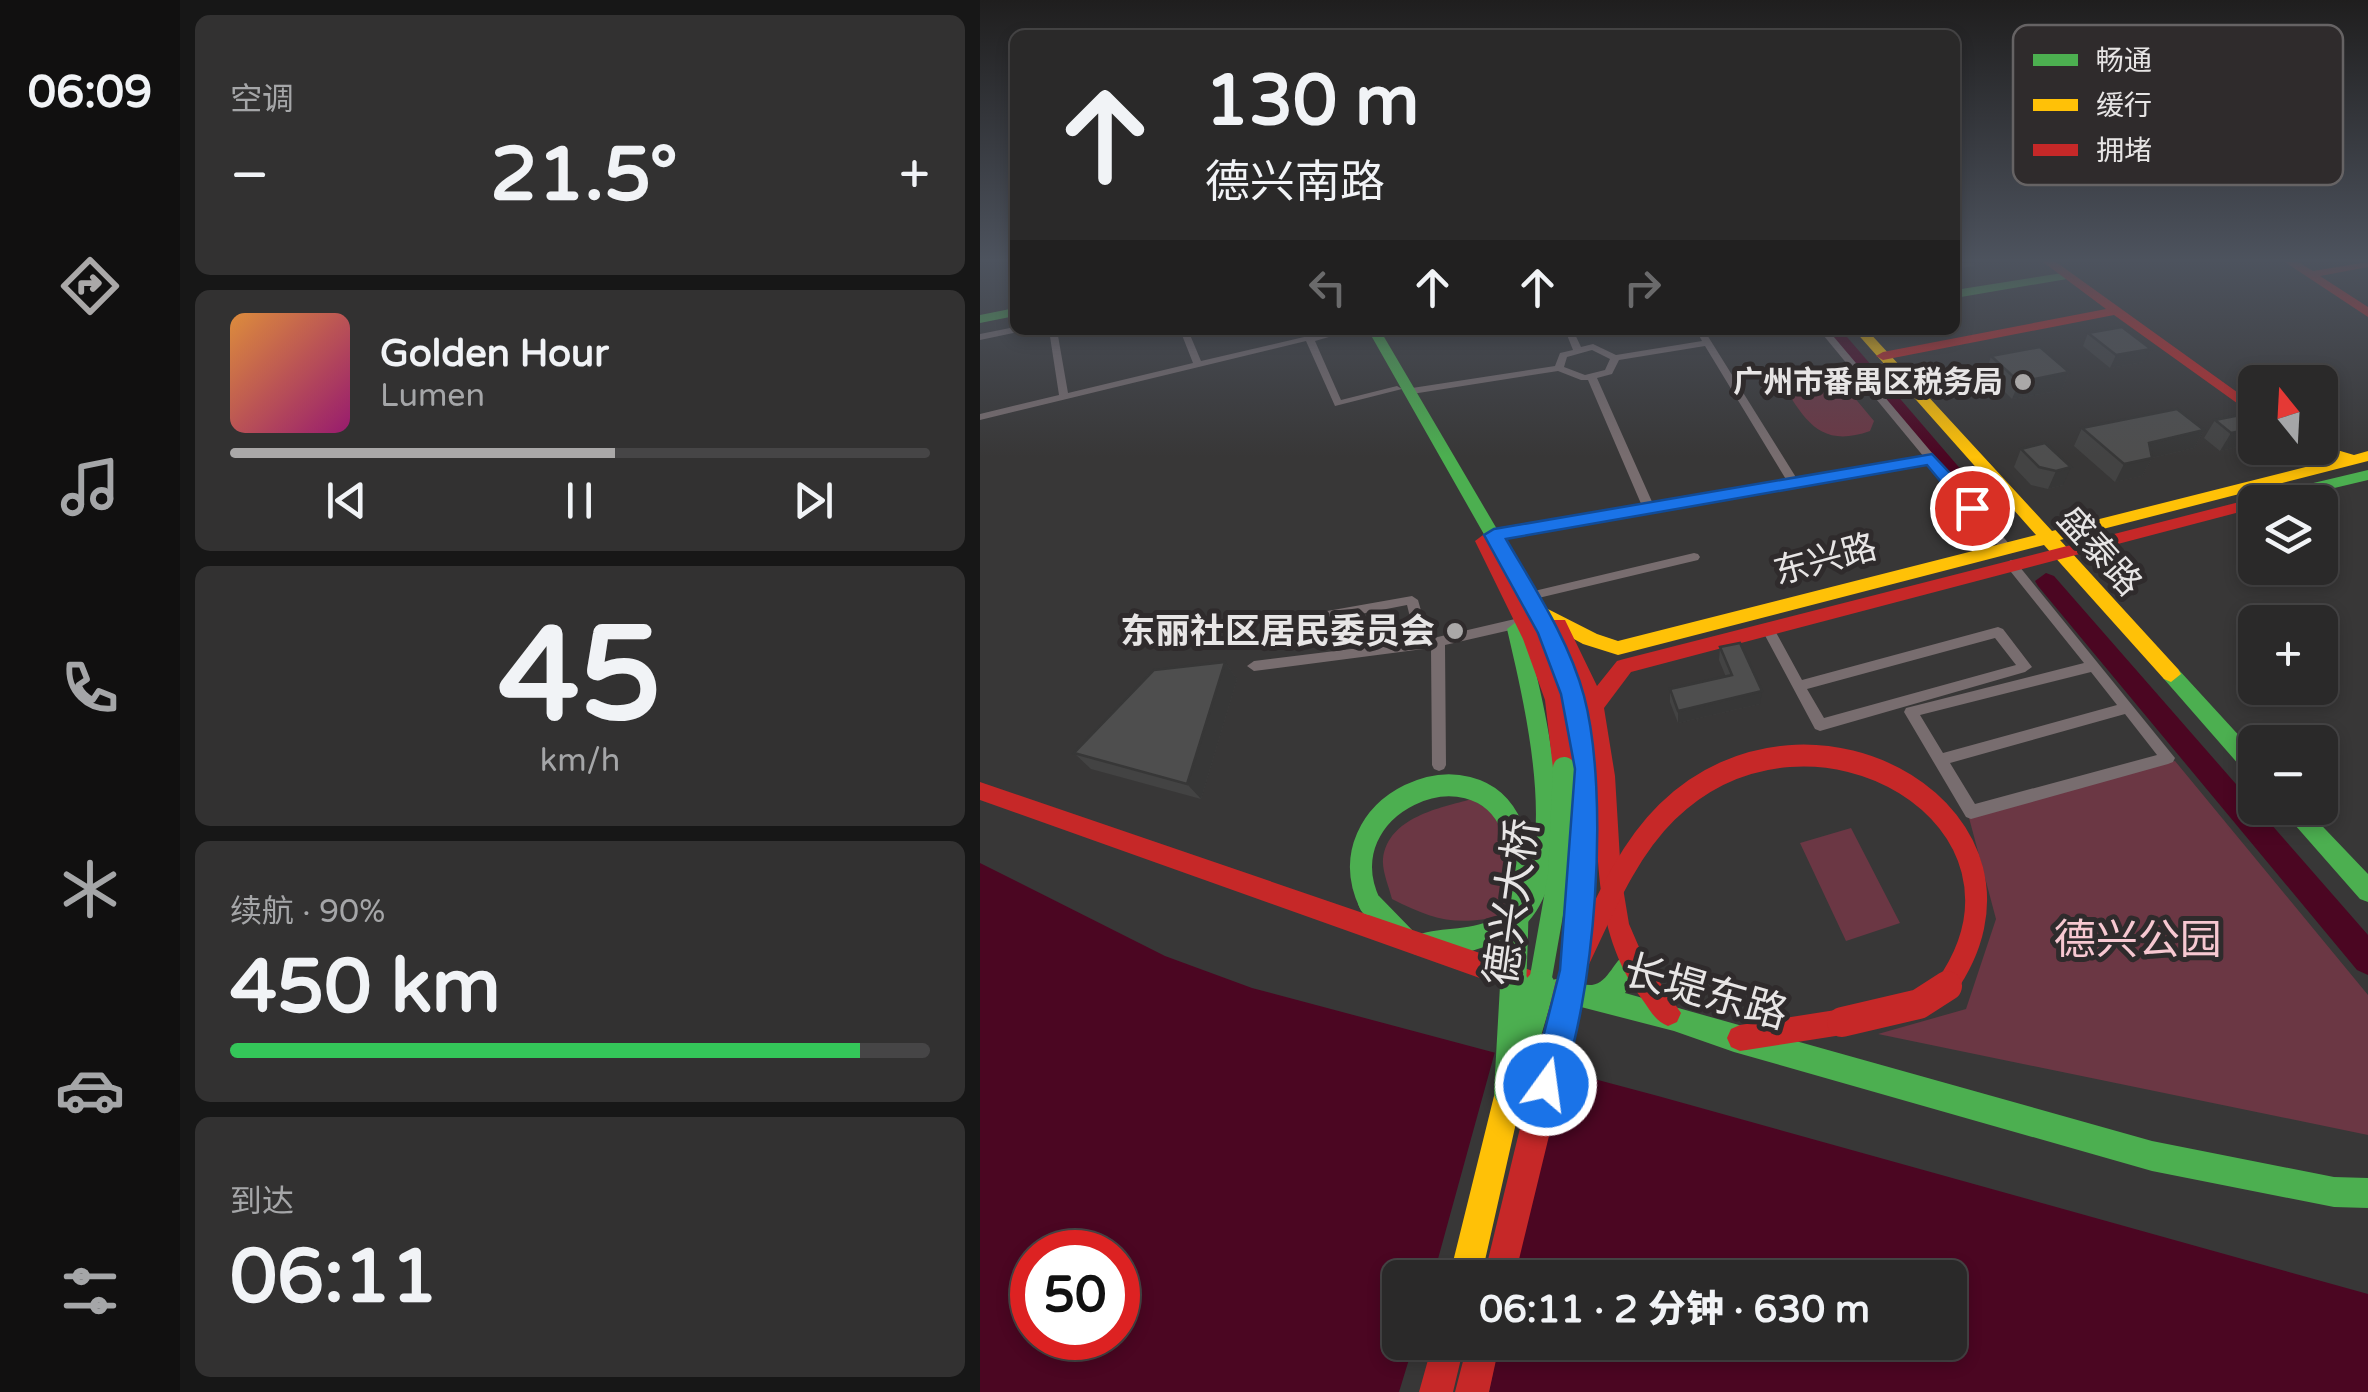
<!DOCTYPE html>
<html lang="zh">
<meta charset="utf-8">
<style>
:root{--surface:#2a2929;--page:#323131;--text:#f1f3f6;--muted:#a5a6a8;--line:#464546;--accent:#aaa8a8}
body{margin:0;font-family:"Varela Round","Noto Sans SC",sans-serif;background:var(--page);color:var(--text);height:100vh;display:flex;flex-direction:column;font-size:38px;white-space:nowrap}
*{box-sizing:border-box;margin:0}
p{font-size:32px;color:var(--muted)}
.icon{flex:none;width:55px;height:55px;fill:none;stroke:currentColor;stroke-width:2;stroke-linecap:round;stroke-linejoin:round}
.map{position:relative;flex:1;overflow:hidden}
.side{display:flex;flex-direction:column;gap:15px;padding:15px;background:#171717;width:800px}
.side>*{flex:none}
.banner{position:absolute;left:30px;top:30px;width:950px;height:305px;border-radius:15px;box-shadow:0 5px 15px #0003,0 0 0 2px var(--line);background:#2a2929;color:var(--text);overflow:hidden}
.needle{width:65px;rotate:342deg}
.controls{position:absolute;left:1258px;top:365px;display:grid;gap:20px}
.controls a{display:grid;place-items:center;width:100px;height:100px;border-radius:15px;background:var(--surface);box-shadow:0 5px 15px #0003,0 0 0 2px var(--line);font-size:50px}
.speed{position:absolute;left:30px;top:1230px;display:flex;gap:20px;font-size:50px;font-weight:700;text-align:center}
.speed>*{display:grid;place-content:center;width:130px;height:130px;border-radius:50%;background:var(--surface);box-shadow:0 5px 15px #0003,0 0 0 2px var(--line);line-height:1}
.speed .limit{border:15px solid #d22;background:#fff;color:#111}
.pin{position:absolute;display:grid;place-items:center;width:85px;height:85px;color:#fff;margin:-42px;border:5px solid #fff;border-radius:50%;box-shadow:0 2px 10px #0007}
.me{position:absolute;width:110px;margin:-55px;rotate:14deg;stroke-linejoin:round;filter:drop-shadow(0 0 8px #0008)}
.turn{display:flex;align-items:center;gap:35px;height:210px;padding:0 30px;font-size:45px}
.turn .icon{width:130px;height:130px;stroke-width:2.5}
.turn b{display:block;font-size:70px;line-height:85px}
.lanes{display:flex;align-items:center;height:95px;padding:0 30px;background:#0003;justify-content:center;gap:50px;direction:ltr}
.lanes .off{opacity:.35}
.big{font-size:75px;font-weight:800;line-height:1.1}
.side .widget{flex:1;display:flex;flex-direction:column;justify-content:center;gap:15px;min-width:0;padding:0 35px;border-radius:15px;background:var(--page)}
.side .dial{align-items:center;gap:0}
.dial b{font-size:130px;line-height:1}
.song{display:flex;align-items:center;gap:30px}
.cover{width:120px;height:120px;border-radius:15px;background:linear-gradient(135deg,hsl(30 70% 55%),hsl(320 70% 35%))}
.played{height:10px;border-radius:5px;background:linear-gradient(90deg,var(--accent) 55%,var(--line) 55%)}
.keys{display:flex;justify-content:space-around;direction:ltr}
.heat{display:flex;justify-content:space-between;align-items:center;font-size:55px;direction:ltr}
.charge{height:15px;border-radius:8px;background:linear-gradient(90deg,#34c759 90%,var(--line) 0)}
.trip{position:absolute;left:402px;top:1260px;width:585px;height:100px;border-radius:15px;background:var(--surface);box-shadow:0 5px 15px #0003,0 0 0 2px var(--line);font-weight:800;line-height:100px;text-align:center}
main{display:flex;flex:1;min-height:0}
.tabs{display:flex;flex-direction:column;width:180px;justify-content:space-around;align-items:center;background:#111010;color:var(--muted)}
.tabs .icon{width:70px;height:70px}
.tabs .current{color:var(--accent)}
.tabs b{font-size:45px;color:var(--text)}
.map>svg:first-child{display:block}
.green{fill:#6b3744}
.water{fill:#4b0622;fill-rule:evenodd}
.pier{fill:#383737}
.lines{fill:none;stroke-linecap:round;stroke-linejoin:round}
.river{fill:#4b0622;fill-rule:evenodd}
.street{fill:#786d6f;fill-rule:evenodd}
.fast{fill:#4caf50;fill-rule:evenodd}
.slow{fill:#ffc107;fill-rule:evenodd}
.jam{fill:#c62828;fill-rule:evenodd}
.fast-bridge-far1{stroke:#4caf50;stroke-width:22}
.fast-bridge{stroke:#4caf50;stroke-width:30}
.jam-bridge-far1{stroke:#c62828;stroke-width:22}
.jam-bridge{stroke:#c62828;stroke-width:30}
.wall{fill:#434343}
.shaded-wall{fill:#373737}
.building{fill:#4e4e4e;stroke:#373737;stroke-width:2.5}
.route{fill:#1a73e8;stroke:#114b97;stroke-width:2.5}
.poi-dot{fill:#aaa8a8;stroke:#2f2b2c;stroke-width:4}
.labels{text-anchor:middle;stroke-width:10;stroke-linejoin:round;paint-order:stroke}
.far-poi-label{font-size:30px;font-weight:bold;fill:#e7e5e5;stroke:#2f2b2c;text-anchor:end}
.street-label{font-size:35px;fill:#e7e5e5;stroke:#2f2b2c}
.poi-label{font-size:35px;font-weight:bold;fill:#e7e5e5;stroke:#2f2b2c;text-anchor:end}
.near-street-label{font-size:42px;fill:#e7e5e5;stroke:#2f2b2c}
.near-park-label{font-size:42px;fill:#f7c8d1;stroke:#2f2b2c}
.key{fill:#2f2b2c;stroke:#666364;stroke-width:2.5}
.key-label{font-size:28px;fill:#e7e5e5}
</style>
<main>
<nav class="tabs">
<b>06:09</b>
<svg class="icon current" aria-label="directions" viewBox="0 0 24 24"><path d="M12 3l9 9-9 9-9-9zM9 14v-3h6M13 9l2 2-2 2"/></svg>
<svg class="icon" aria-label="music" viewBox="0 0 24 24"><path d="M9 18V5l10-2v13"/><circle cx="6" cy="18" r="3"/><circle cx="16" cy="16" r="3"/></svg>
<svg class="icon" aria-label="phone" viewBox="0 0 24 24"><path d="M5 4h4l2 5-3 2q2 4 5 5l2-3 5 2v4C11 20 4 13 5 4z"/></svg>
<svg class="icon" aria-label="climate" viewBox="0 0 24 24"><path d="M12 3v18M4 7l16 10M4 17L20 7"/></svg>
<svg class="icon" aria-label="car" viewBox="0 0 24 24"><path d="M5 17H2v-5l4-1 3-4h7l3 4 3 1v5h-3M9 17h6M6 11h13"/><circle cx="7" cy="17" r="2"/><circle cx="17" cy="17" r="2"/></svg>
<svg class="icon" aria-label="filters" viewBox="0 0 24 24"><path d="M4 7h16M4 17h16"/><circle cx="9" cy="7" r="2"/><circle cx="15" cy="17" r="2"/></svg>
</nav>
<section class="side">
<div class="widget"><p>空调</p>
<div class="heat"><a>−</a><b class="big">21.5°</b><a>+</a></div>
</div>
<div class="widget">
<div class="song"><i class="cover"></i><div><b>Golden Hour</b><p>Lumen</p></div></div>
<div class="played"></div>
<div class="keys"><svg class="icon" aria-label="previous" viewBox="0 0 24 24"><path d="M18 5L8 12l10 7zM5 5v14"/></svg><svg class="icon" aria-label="pause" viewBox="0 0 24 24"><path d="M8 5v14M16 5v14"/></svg><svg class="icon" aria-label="next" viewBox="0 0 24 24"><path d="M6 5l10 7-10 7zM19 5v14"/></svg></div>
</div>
<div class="widget dial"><b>45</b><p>km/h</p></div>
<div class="widget"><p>续航 · 90%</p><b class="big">450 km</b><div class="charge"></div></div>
<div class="widget"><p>到达</p><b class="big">06:11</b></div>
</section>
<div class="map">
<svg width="1388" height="1392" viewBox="0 0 1388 1392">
<rect width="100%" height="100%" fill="#383737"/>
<path class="green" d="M816,367L853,372L894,421L890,431C837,450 823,416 798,377Z
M1195,761L1388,995V1135L898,1034L986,1009L1016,919L988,814Z
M492,799L520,818L527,880L523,915C478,927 453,920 412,899C409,887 402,871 403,859C408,817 460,808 492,799Z
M871,828L920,923L866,941L820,843Z"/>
<path class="water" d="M0,863L185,956L272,988L678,1096L1388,1294V1392H0ZM52,1252H138V1338H52ZM420,1278H970V1342H420Z"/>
<path class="pier" d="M516,1048L580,1065L533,1278L453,1277Z
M434,1343H519L509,1392H419Z"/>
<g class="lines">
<path class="river" d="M844,330H861L1020,515V525H1006Z
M1066,573L1074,576L1388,935V975L1377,970L1058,586L1055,581Z"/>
<path class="street" d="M35,327V330H39L38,332L0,340V334Z
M69,330H77L88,393L213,363L200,330H208L221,361L324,337L322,330H330L333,337L359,330H373L335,341L361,400L417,386L422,389L355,406L326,341L0,420V414L79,395Z
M585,330H593L601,347L613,344L636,355L722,341L716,330H724L817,479L944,457L839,330H848L1030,545L1024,549L1020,548L949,463L514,539L510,538V532L514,531L662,506L608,380H601L578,371L432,394L427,391L432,388L575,366L580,353L593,350ZM725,346L807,481L673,504L617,378L632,374L639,360ZM612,350L630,359L625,370L605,375L584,367L587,357Z
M714,553L718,554L720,557L718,560L550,600L544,596L550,592Z
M1031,560L1035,561L1195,758L1193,762L1188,764L991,819L986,817L924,712L926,708L1104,663L1027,567L1025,564ZM1111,672L1137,705L963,753L940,715ZM1145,714L1177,755L995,804L970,763Z
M432,596L438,600L449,639L535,619L541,624L535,629L465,645L466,765L464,769L459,771L454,769L452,765L451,648L274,671L267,666L274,661L436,641L427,605L319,626L313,621L319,616Z
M787,623L792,625L822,680L1018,627L1023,629L1052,667L1045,672L840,731L835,729L781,628ZM1015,638L1036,665L844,718L827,689Z"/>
<path class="fast" d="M1089,272L1095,276L1093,278L975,298V290Z
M35,308V316L0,323V315Z
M388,330H400L578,633L603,694L618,769L615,775L607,778L599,775L596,769L583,694L560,633Z
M1388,470V480L1296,502H1275V507L1269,502L1271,498Z
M536,622L545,629C564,703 608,867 543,927C534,936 521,940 509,945C489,953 455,962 434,954L432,949L426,951C409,944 385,921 378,904L381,896L390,893L399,896L437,935C463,926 493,932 519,916C588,872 542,695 527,629Z
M1191,666L1198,669L1275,753V777L1267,774L1184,679L1181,674Z
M1300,808H1325L1388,874V902L1380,899Z
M650,951L659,955L663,964L645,993L1172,1141L1354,1177L1388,1178V1208L1354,1207L1172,1171L754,1052L694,1031L570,999L566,990L570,981C586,974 596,986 612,985C629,983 634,958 650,951Z"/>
<path class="slow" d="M874,330H887L1072,531L1357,459L1329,451L1327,448L1340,445L1374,455L1388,451V461L1080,540L1198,669L1201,674L1191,682L1184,679L1064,545L638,655L603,644L552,616L549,611L558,604L617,634L638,641L1056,535Z
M529,1078L539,1082L543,1092L501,1278H469L515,1092L519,1082Z"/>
<path class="jam" d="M1063,262H1076L1275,405V416L1134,315L903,360L896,356L903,352L1126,309Z
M1305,262H1318L1333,271L1388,262V267L1340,276L1388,307V317Z
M1275,498L1283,502H1275V508L651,672L624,708L635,776L641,876L649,924L665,961L701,1013L697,1022L688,1026C675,1021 670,1010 662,999C601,917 625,819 608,725C601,688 586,658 569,625L571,620H585L617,686L637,661L644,659Z
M503,535L511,541L561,639L585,700L595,768L592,774L584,777L576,774L573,768L565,700L543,639L495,541Z
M0,782L550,970L559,974L563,983L559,992L550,996L0,800Z
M862,1009L871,1013L875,1022L871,1031L862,1035L760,1051L751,1047L747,1038L751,1029L760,1025Z
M453,1342H485L473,1392H439Z
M488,1342H520L509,1392H475Z"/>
<path class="fast-bridge-far1" d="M390,904C343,805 495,738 532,827C542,852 536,957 535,988
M559,988L579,875L584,768"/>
<path class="fast-bridge" d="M541,1051L560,986
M529,1092L535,986"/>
<path class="jam-bridge-far1" d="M594,970C620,917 644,854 687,812C833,670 1084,821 965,988
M590,988L607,769"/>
<path class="jam-bridge" d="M862,1022L939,1004L967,986
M519,1278L590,986"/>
</g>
<path class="wall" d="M1108,333L1164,362L1130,368L1103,346Z
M1011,356L1089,372L1082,390L1032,399L1006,373Z
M1275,412V443L1240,451L1224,438L1235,420Z
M1102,428L1224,430L1214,448L1172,458L1162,476L1135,482L1094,446Z
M1065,443L1083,485L1068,489L1051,485L1034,467L1041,449Z
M740,647L780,704L698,723L690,702V689L746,677L739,660Z
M245,662L257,679L221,799L111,769L94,753Z"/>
<path class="shaded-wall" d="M996,267L991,283L975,286V270Z
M1171,349L1164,362L1130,368L1136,355Z
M1089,372L1082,390L1032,399L1039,382Z
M1275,428V443L1240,451L1251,433Z
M1224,430L1214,448L1159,461L1169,443Z
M1172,458L1162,476L1135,482L1144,464Z
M1091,467L1083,485L1068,489L1076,471Z
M245,662L257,679L221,799L207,784Z
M782,691L780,704L698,723V711Z"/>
<path class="building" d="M975,262H995L996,267L975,270Z
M1142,327L1171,349L1136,355L1108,333Z
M1060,347L1089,372L1039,382L1011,356Z
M1197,409L1224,430L1169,443L1172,458L1144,464L1102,428Z
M1275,412V428L1251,433L1235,420Z
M1065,443L1091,467L1076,471L1059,467L1041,449Z
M760,643L782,691L698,711L690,689L752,675L740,647Z
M245,662L207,784L94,753L174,670Z"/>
<linearGradient id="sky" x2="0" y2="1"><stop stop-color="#1f1e1e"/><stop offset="0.57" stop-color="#4d535e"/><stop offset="1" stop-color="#4d535e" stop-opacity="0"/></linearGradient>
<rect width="1388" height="457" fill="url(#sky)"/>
<path class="route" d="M952,454L999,504V512H986L947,465L526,539C555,589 589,640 604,696C630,794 616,1002 577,1096L566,1101L555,1096L551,1085L580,970L595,769L581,694L558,633L504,535L514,529Z"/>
<g class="poi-dot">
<circle cx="1043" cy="382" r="10"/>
<circle cx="475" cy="631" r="10"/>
</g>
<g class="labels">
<g class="far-poi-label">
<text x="1023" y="392">广州市番禺区税务局</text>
</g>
<g class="street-label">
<text transform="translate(1120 551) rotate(48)" y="12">盛泰路</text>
<text transform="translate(845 559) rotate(-15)" y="12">东兴路</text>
</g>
<g class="poi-label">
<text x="455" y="643">东丽社区居民委员会</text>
</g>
<g class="near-street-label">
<text transform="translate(531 902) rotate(-82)" y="15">德兴大桥</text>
<text transform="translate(726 991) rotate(16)" y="15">长堤东路</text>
</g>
<g class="near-park-label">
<text x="1158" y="954">德兴公园</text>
</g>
</g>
<rect x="1033" y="25" width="330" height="160" rx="15" class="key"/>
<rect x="1053" y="54" width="45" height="12" fill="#4caf50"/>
<rect x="1053" y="99" width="45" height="12" fill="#ffc107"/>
<rect x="1053" y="144" width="45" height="12" fill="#c62828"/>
<g class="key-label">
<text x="1116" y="70">畅通</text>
<text x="1116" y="115">缓行</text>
<text x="1116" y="160">拥堵</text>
</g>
</svg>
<div class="controls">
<a><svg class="needle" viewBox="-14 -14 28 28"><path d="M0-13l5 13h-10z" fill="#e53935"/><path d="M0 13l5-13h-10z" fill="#a5a6a8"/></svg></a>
<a><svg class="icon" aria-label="layers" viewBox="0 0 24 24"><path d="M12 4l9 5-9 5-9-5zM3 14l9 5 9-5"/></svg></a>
<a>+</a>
<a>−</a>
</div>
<div class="speed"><div class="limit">50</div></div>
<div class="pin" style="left:992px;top:508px;background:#d93025"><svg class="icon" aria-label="arrive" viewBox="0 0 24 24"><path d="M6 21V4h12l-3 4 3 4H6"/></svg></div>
<svg class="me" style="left:566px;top:1085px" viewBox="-20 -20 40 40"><circle r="17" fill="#1a73e8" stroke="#fff" stroke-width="3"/><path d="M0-11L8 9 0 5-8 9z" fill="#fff"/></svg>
<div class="trip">06:11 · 2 分钟 · 630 m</div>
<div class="banner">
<div class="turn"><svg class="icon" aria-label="ahead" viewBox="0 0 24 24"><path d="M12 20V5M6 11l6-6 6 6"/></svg><div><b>130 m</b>德兴南路</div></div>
<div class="lanes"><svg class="icon off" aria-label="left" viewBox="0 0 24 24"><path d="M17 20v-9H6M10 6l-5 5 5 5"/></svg><svg class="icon" aria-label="ahead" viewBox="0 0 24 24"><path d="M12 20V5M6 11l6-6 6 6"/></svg><svg class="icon" aria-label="ahead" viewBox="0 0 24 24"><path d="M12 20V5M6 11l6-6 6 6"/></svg><svg class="icon off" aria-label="right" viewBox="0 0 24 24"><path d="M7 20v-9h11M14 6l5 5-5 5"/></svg></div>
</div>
</div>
</main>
